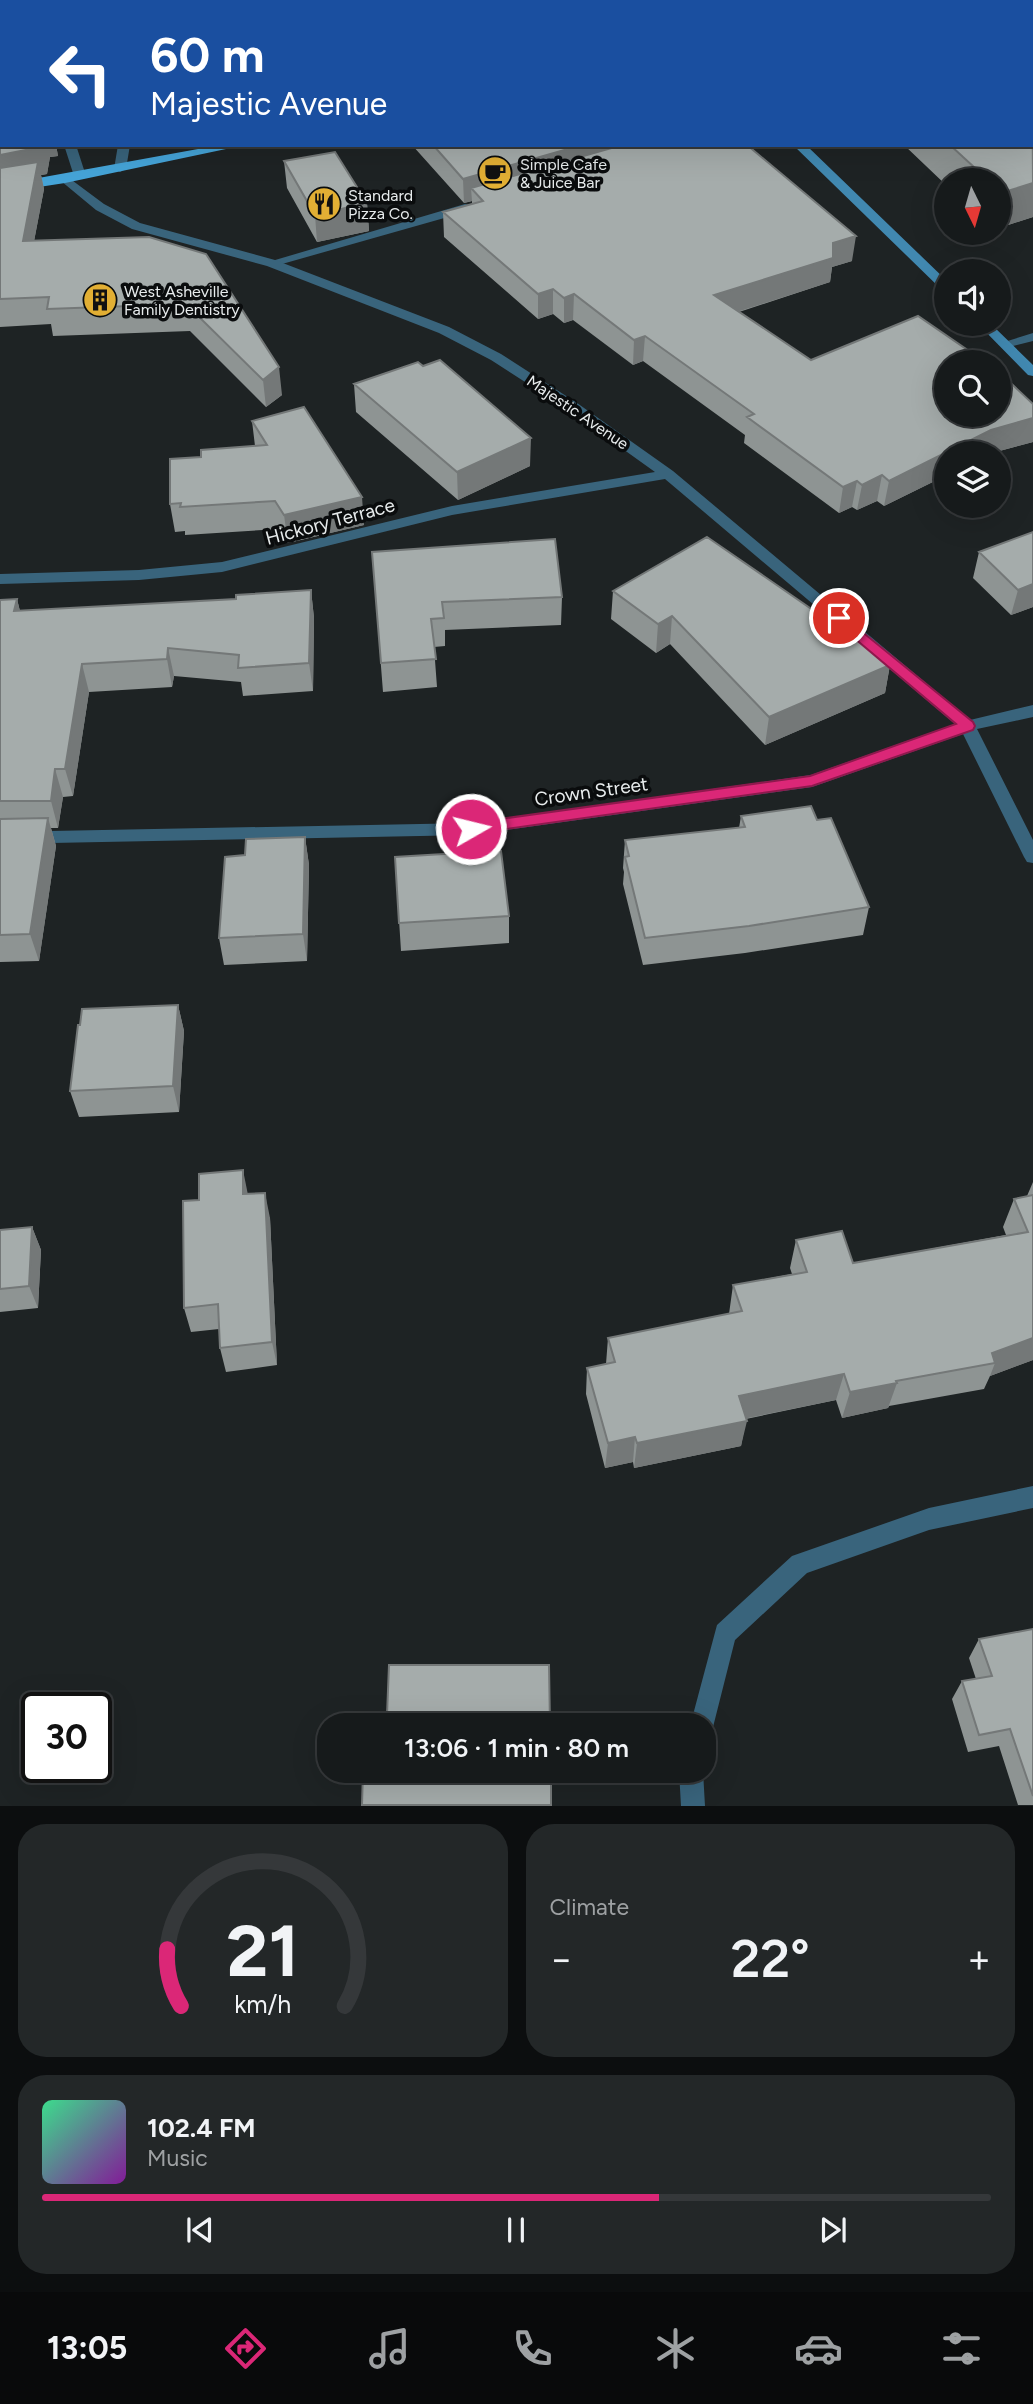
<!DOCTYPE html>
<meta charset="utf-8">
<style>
:root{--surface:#161a1b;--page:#232728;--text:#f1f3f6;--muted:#9ea1a3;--line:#35383a;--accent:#db2777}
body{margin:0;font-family:Figtree,sans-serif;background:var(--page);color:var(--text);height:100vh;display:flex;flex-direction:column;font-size:26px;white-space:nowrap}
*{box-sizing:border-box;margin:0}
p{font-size:23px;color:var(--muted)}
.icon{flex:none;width:38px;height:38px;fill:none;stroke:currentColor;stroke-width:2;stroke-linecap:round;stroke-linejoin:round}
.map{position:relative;height:1806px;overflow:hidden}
.sheet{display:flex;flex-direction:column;gap:18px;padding:18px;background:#0c0e0f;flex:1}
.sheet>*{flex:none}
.banner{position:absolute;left:0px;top:0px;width:1034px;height:147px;box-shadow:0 7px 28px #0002,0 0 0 2px var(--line);background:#1a4fa0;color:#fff;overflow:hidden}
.needle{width:46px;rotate:175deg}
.tools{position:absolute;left:934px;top:168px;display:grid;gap:14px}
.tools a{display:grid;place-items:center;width:77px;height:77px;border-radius:50%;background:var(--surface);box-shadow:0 7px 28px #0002,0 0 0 2px var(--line);font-size:35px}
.speed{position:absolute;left:21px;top:1692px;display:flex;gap:14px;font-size:35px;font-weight:700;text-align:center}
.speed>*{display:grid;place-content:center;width:91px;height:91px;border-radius:50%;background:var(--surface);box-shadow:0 7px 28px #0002,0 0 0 2px var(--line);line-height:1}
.speed .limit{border:4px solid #111;border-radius:10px;background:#fff;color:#111}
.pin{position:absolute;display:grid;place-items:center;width:60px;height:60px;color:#fff;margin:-30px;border:4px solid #fff;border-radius:50%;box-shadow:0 2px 7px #0007}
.me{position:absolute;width:77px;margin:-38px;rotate:82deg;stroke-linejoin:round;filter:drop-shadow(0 0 5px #0008)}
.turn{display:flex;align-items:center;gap:24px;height:147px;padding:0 35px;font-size:32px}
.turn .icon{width:91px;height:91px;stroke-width:2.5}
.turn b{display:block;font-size:49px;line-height:60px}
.big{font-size:52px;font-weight:600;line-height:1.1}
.sheet .widget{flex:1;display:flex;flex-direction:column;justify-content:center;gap:10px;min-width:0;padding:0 24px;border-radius:28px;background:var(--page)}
.sheet .dial{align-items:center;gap:0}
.dial svg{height:182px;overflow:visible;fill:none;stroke:var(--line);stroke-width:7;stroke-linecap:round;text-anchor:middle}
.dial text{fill:var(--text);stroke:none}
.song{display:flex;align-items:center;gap:21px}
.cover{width:84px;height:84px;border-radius:10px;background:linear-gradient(135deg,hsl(150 70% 55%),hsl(290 70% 35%))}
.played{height:7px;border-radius:4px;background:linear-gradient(90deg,var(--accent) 65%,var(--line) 65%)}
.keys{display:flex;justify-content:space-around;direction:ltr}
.heat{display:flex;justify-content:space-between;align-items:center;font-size:38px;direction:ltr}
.sheet .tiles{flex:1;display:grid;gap:18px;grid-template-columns:1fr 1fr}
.widget:last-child{grid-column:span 2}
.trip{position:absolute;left:317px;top:1713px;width:399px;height:70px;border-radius:28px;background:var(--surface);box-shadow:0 7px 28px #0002,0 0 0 2px var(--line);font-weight:600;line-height:70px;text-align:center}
.tabs{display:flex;height:112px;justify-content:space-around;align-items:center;background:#090a0b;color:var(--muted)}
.tabs .icon{width:49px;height:49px}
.tabs .selected{color:var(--accent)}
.tabs b{font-size:32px;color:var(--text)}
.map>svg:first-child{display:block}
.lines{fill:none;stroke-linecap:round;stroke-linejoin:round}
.lane{fill:#39647c;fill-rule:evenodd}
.street{fill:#39647c;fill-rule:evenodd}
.secondary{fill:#4188b0;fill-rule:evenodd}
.primary{fill:#45a4d8;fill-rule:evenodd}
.wall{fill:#8e9493}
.shaded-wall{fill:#747878}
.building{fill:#a5acab;stroke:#747878;stroke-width:2}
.route{fill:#db2777;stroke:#8e194d;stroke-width:2}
.labels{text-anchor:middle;stroke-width:7;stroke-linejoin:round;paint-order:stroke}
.far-poi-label{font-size:16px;fill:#e7ebec;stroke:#0a0c0d;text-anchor:start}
.far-street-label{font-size:16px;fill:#e7ebec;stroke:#0a0c0d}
.street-label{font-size:19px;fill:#e7ebec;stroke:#0a0c0d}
</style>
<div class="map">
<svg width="1033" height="1806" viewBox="0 0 1033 1806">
<rect width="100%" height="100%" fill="#1e2324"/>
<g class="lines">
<path class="lane" d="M118,145H130L126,169L120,172L114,169Z
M465,204L469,205V211L275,266L271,267L265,263Z
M1033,333V341L1005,348L998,344Z"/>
<path class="street" d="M256,0H266V2H256Z
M64,145H76L86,176L84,178L74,176Z
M65,175L104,204L140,223L275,260L449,327L501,354L577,403L673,471L970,720L1033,705V717L977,729L1033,840V863L1027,862L1024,857L963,734L812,787L471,835L0,844V832L471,823L811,775L955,724L665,479L452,515L222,572L139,580L0,584V574L139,570L222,562L452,506L655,472L567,409L491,360L439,333L267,266L132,229L96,210L61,181L59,179Z
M1033,1486V1508L929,1530L807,1573L735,1640L711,1735L704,1737V1726H690L717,1625L792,1556L929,1508Z
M679,1771H703L705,1806H681Z"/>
<path class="secondary" d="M793,145H806L947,281V292L943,291Z
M978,324H991L1033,365V376L1028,375Z"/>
<path class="primary" d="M665,0H676L664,2Z
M220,145H245L65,183L0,193V185Z"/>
</g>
<path class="wall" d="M0,0L2,2V145H56L58,156L50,157L47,174L41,175L44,189L34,241L149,237L282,395L266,407L190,331L53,336L51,324L0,327Z
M325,0H456L457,2H326Z
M1033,46V217L999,228V180H947V186L904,145H1032Z
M412,145H747L852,261L832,267L830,282L739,312L811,360L1033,404V442L992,453H947V475L884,506L877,501L857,510L852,507L839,513L744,443L745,435L643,361L633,365L573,320L564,323L553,314L538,319L444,237L443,212L472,204V201L464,203Z
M284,161L367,203L369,231L317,242L287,188Z
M423,366L530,466L458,500L356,412L354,384Z
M252,421L364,525L288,543L279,529L185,535V531L175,532L170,504L201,457L255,446Z
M1033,532V607L1011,615L973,578L979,552Z
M372,552L562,597L561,625L445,630V646L434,647L437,687L383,692Z
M311,590L314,618L313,691L243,696L241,682L174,676L172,687L89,692L73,796L63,797L58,828H51L56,846L39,961L0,962V600L17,599L20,611L236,599Z
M613,591L890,665L885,693L765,745L670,644L656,653L611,619Z
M741,816L817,820L869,907L863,935L745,953L643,965L623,884L624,872L623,868L625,840L739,828Z
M305,837L309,865L307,961L224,965L219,938Z
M395,857H461L509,916V943L401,951Z
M178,1005L184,1031L179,1112L79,1117L70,1091L80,1025Z
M1033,1182V1360L990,1376L984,1389L889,1406L888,1408L842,1418L836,1400L746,1419L741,1446L634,1468L633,1462L605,1468L586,1394L587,1368L606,1364L608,1338L729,1314L733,1285L792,1274L790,1268L796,1240L853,1263L1006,1235L1003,1227L1014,1199L1027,1196Z
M248,1194L270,1218L277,1365L226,1372L220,1348L219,1329L191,1332L184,1308Z
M32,1227L41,1250L38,1308L0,1312V1230Z
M1033,1629V1805H1018L999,1746L968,1752L952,1699L962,1681L976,1679L969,1658L979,1639Z"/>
<path class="shaded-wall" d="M42,145H56L58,156L50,157L47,174L41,175L44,189L29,268L0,182V155Z
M582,145H667L471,188L472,201L464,203L463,179Z
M1033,183V217L999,228V202L1001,193Z
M367,203L369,231L317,242L315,215Z
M856,236L852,261L832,267L830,282L712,320L714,295L833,243Z
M553,289V314L538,319V294Z
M574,294L573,320L564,323V298Z
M645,336L643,361L633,365L634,340Z
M279,367L282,395L266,407L263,380Z
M1033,418V442L992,453H947V475L884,506L889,481L991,430Z
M531,438L530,466L458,500L457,472Z
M882,475L877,501L857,510L862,485Z
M857,481L852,507L839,513L843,487Z
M362,497L364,525L288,543L284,515Z
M1033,584V607L1011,615L1018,590Z
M311,590L314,618L313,691L309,663Z
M17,599L24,628L14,611Z
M672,616L670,644L656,653L658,624Z
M168,648L174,676L172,687L167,659Z
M82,664L89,692L73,796L65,769Z
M890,665L885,693L765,745L769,717Z
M55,769L63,797L58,828L51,801Z
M48,818L56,846L39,961L30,934Z
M305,837L309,865L307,961L303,934Z
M178,1005L184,1031L179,1112L173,1086Z
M243,1170L248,1195L243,1194Z
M265,1193L270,1218L277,1365L272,1342Z
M32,1227L41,1250L38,1308L29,1286Z
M1033,1338V1360L990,1376L995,1363L992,1353Z
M844,1374L836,1400L733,1421L739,1396Z
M897,1383L888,1408L842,1418L850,1392Z
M747,1421L741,1446L634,1468L637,1443Z
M635,1437L633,1462L605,1468L608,1443Z"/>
<path class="building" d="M0,0H203V2H2V145H42L41,147L0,155Z
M375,0H456L457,2H377Z
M1032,46L1033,183L1001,193L999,191V180H988L950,145H1032Z
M433,145H582L463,179Z
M622,145H747L856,236L833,243V258L714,295L811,360L918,316L985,362H947V415H999V372L1033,404V418L991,430L889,481L882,475L862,485L857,481L843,487L747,417L754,414L645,336L634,340L574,294L564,298L553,289L538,294L443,212L483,201L471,188Z
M335,152L367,203L315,215L284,161Z
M38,162L23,241L149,237L206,254L279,367L263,380L186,304L47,309L49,297L0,299V168Z
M440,360L531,438L457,472L354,384L418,362L423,366Z
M304,407L362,497L284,515L275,501L180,507L181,503L170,504V459L201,457V450L267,445L252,421Z
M1033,532V584L1018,590L979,552Z
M707,537L826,619L838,614L890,665L769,717L672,616L658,624L613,591Z
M555,539L562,597L442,602L444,618L431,619L436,659L381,663L372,552Z
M311,590L309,663L238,668L239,655L168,648L167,659L82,664L65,769H55L51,801H0V600L17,599L14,611L236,599V595Z
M811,806L817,820L831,818L869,907L749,926L645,938L625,857L629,856L625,840L745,827L741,816Z
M48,818L30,934L0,935V819Z
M305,837L303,934L219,938L225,857L245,855L246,839Z
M501,851L509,916L399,923L395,857L460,853L461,857Z
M178,1005L173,1086L70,1091L78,1025H80L82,1009Z
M243,1170V1194L265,1193L272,1342L220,1348L218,1304L184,1308L183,1201L199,1200V1174Z
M1033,1195V1338L992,1353L995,1363L896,1381L897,1383L850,1392L844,1374L739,1396L747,1421L637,1443L635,1437L608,1443L587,1368L615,1362L608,1338L742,1311L733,1285L807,1272L796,1240L842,1231L853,1263L1028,1232L1014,1199Z
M32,1227L29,1286L0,1289V1230Z
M1033,1629V1796L1010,1729L979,1735L962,1681L992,1676L979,1639Z
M389,1665H549L550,1726H365L366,1714L387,1715Z
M363,1771H551V1805H362Z"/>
<path class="route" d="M839,613L973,722L975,726L973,730L812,786L471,834L465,833L463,829L465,825L471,823L810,776L956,724L834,621V615Z"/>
<defs>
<g id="cafe-disc" transform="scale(1.75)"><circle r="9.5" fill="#e2af34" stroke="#0a0c0d"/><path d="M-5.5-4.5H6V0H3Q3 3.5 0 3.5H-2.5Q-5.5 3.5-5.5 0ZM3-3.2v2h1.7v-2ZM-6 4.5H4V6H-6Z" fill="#111"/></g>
<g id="restaurant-disc" transform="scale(1.75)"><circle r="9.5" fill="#e2af34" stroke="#0a0c0d"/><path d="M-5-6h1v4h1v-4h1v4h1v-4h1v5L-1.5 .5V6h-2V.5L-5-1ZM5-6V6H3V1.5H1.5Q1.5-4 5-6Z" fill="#111"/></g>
<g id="building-disc" transform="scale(1.75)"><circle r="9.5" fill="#e2af34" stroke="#0a0c0d"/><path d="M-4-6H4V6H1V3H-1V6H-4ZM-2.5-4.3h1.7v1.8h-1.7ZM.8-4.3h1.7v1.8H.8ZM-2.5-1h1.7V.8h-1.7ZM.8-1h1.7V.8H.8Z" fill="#111"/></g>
</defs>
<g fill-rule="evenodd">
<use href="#cafe-disc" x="495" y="173"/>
<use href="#restaurant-disc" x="324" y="204"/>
<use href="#building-disc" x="100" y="300"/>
</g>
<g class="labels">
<g class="far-poi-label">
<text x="520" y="170">Simple Cafe<tspan x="520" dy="18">&amp; Juice Bar</tspan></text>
<text x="348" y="201">Standard<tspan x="348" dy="18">Pizza Co.</tspan></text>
<text x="124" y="297">West Asheville<tspan x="124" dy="18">Family Dentistry</tspan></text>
</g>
<g class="far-street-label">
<text transform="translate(578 412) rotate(34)" y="6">Majestic Avenue</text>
</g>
<g class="street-label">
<text transform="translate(330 521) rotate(-15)" y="7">Hickory Terrace</text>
<text transform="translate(591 791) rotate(-8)" y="7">Crown Street</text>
</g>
</g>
</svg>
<div class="tools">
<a><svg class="needle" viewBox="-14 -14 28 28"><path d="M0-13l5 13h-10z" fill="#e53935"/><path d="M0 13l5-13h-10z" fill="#9ea1a3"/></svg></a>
<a><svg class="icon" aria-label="sound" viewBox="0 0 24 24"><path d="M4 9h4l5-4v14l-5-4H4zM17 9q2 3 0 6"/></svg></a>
<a><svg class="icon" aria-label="search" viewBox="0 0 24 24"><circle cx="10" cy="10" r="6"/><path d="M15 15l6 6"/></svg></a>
<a><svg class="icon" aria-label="layers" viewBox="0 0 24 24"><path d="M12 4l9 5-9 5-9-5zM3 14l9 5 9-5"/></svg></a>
</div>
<div class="speed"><div class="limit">30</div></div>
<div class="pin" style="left:839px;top:618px;background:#d93025"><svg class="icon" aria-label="arrive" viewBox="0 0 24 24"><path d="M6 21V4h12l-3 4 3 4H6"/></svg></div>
<svg class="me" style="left:471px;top:829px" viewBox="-20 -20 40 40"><circle r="17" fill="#db2777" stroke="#fff" stroke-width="3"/><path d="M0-11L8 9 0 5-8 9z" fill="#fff"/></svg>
<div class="trip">13:06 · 1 min · 80 m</div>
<div class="banner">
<div class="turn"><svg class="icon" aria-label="left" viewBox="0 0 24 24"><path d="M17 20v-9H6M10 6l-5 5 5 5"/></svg><div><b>60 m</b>Majestic Avenue</div></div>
</div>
</div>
<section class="sheet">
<div class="tiles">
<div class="widget dial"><svg viewBox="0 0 100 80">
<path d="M14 69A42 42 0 1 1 86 69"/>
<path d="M14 69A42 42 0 0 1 8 44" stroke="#db2777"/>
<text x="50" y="56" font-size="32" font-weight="700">21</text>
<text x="50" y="72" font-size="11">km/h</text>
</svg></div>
<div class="widget"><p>Climate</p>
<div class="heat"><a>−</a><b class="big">22°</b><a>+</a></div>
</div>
<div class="widget">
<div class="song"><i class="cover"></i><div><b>102.4 FM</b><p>Music</p></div></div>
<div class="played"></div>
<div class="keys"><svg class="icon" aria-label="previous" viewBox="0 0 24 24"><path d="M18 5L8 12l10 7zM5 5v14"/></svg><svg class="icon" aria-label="pause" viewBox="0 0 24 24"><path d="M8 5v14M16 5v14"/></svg><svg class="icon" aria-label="next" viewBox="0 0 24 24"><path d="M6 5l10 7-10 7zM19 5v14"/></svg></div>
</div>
</div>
</section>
<nav class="tabs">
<b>13:05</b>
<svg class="icon selected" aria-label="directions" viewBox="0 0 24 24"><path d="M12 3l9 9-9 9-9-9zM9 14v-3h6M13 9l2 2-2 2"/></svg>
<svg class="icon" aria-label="music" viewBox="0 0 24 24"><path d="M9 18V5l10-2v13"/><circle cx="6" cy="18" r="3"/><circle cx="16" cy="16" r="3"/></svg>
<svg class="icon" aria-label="phone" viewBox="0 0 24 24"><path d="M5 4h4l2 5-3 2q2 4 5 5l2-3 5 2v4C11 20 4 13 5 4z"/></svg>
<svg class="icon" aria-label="climate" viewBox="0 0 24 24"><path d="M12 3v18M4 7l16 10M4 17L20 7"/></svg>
<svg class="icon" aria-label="car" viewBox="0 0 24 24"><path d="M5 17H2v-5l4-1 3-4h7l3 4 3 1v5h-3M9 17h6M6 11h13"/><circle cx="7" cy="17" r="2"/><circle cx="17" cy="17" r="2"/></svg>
<svg class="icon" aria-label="filters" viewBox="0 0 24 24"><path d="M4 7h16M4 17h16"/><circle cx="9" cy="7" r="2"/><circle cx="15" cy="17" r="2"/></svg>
</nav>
